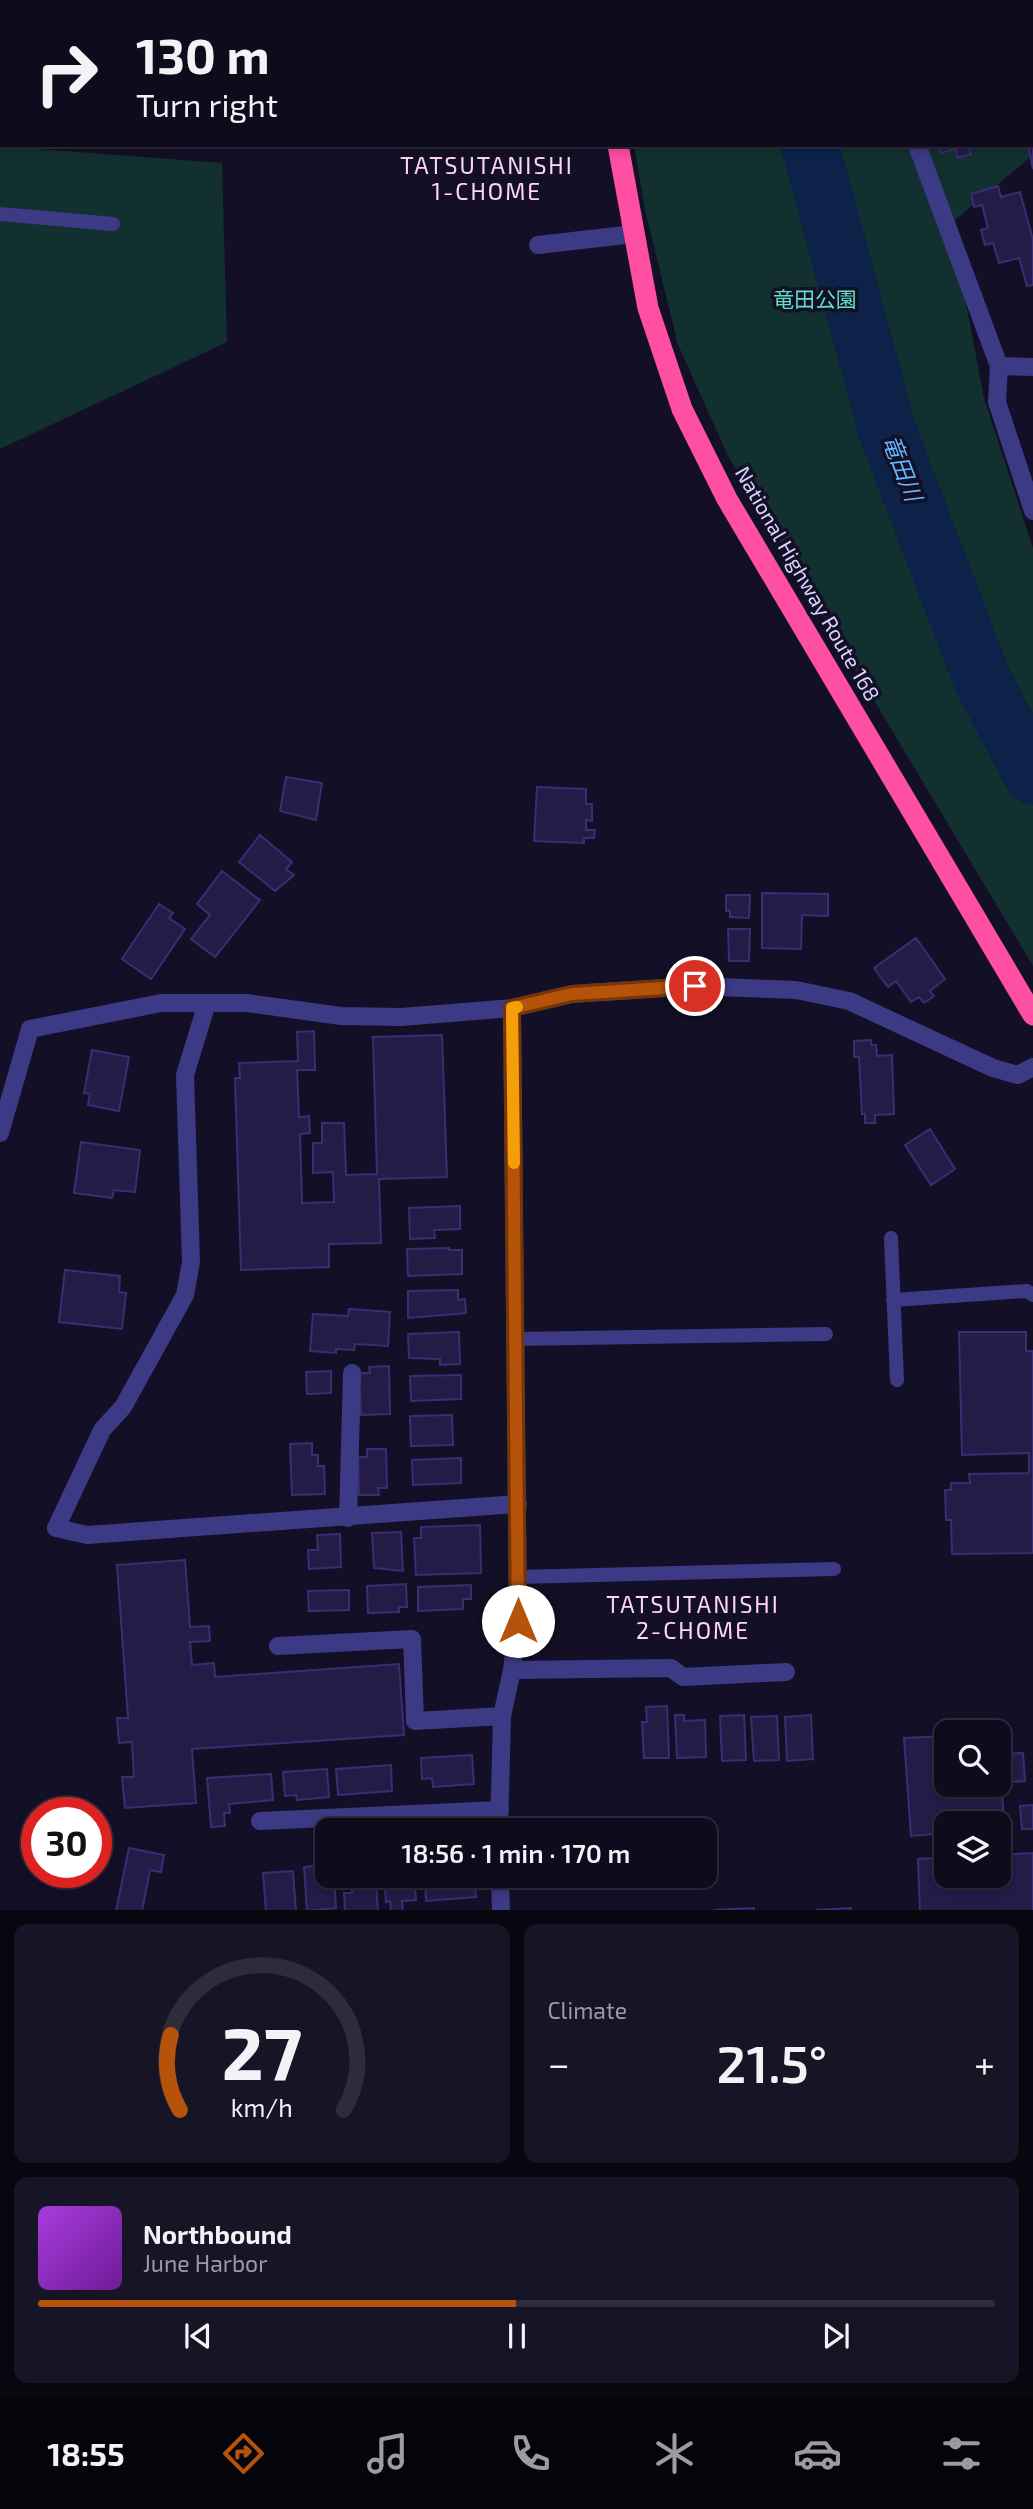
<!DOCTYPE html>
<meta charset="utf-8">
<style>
:root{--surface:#0e0b1c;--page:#171425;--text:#f1f3f6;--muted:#9b9ba3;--line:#2e2b3b;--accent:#b45309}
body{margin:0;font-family:"Exo 2","Noto Sans JP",sans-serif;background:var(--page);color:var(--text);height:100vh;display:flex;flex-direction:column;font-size:26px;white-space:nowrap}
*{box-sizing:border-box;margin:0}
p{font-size:23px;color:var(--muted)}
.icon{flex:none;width:38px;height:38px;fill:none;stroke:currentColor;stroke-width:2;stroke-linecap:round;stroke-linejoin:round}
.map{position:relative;height:1910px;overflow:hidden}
.details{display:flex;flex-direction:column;gap:14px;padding:14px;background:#08060f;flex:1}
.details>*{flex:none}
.top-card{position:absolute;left:0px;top:0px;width:1034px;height:147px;box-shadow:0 4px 10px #0003,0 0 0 2px var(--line);background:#0e0b1c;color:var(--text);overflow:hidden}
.tools{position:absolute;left:934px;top:1720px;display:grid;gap:14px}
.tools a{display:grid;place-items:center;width:77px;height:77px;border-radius:14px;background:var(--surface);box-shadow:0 4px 10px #0003,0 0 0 2px var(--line);font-size:35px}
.speed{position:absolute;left:21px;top:1797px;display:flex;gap:14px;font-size:35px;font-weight:700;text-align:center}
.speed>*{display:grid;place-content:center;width:91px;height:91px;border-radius:50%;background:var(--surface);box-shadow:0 4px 10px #0003,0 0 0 2px var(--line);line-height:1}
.speed .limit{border:10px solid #d22;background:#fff;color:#111}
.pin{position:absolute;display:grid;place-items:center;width:60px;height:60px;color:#fff;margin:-30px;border:4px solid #fff;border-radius:50%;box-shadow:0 2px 7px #0007}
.me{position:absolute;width:77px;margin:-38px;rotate:0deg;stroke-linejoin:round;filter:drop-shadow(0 0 5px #0008)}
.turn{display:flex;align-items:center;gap:24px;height:147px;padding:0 21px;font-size:32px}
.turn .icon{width:91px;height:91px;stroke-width:2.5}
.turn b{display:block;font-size:49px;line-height:60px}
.big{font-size:52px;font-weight:600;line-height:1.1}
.details .card{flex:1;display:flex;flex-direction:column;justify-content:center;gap:10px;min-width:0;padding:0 24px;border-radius:14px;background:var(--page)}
.details .dial{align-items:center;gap:0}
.dial svg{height:182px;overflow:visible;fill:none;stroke:var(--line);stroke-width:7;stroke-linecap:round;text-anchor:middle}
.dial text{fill:var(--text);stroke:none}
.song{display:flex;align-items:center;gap:21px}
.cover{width:84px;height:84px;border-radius:10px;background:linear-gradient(135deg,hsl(280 70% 55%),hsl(280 70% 35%))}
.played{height:7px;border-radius:4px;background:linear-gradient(90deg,var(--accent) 50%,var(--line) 50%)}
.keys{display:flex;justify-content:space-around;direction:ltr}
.heat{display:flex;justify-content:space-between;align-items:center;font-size:38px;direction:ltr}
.details .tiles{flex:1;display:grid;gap:14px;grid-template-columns:1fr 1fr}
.card:last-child{grid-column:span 2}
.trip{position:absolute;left:315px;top:1818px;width:402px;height:70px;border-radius:14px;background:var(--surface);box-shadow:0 4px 10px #0003,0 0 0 2px var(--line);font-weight:600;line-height:70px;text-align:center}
.tabs{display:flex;height:112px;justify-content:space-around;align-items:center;background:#06040b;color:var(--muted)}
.tabs .icon{width:49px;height:49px}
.tabs .active{color:var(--accent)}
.tabs b{font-size:32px;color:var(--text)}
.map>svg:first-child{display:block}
.green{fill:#12302f}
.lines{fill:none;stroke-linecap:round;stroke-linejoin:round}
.river{stroke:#0c2248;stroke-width:58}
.building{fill:#241b47;stroke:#3b2d73;stroke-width:2}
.lane{stroke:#3d3a85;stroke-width:14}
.street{stroke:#3d3a85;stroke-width:18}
.highway{stroke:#ff4fa3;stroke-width:21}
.route-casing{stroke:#753606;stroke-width:18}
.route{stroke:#b45309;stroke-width:12}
.slow{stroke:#f59e0b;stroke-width:12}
.labels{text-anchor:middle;stroke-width:7;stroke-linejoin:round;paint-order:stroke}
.park-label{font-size:21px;fill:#5fe0c0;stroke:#130f26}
.street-label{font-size:21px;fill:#d9d4ff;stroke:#130f26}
.neighbourhood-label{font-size:23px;letter-spacing:2px;fill:#ffd6f0;stroke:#130f26}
.water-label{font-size:23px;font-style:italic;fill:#62b6ff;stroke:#130f26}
</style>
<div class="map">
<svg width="1033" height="1911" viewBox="0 0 1033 1911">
<rect width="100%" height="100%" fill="#130f26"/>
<path class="green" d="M609,0H722V2H609Z
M805,0H1033V155L943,230L961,277L984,398L1033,548V966L729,458L678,345L645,210L634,145H1032V2Z
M0,146L222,163L227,342L0,449Z"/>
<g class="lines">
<path class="river" d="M777,0V2
M810,145L887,430L982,679L1033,776"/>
</g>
<path class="building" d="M882,0H947V2H882Z
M967,0H1017V2H968Z
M1033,122V169L1028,145H1032Z
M939,145H968L971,154L958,158L955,149L941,153Z
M998,186L1001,197L1020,192L1033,240V285L1027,286L1019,258L999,263L993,243L985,245L981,230L988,228L982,205L974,207L971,194Z
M286,777L322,783L316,820L280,811Z
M537,787L586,789V804H592V821L586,820V830H595L594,838H584V843L534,841Z
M260,835L292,862L286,869L294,875L275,891L239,862Z
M222,871L260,900L215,957L191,939L210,915L197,904Z
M762,893L828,894V916L802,915L801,949L762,948Z
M726,895H750L749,918L730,917V911H726Z
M159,904L173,913L169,918L185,929L151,979L122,959Z
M728,929H750L749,961H729Z
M916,938L945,979L930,991L934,996L924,1003L919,997L911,1002L896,981L888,987L874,968Z
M314,1031L315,1070H297L299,1117L309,1116L310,1133L300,1134L302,1203L334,1202L333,1172L313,1173V1143H322V1123H344L346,1175L377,1174L373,1037L442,1035L447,1177L379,1179L381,1243L329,1244V1267L241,1270L235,1078H240L239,1063L298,1061L297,1032Z
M871,1040V1045H876L877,1056L892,1055L894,1114L875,1115V1123H865V1114H862L859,1057H854V1041Z
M92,1050L129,1057L119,1111L88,1105L90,1094L84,1093Z
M930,1129L955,1169L931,1185L905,1145Z
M81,1142L140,1150L135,1192L114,1190L112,1198L74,1193Z
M460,1206V1229L434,1230L435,1238L410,1239L409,1208Z
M449,1248V1250H462V1274L408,1276L407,1249Z
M65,1270L120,1276L119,1292L126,1293L122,1329L59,1322Z
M458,1290V1300L465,1299L466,1313L408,1318V1291Z
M349,1309L390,1312L388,1346L355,1344L354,1350L336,1349V1353L310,1351L313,1314L348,1316Z
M459,1332L460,1364L440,1365V1359L409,1358L408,1334Z
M959,1332H1026V1351H1033V1553L952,1554L951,1520H946L945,1490H951V1483H970L969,1474L1029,1473V1453L962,1455Z
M389,1366L390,1414L361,1415L359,1373H370L369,1367Z
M331,1371V1393L307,1394L306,1372Z
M461,1375V1399L411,1401L410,1376Z
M452,1415L453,1445L411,1446L410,1416Z
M312,1443V1455H318V1466H324L325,1494L292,1495L290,1444Z
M367,1449H386L387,1488H378L379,1495H359L358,1457H367Z
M461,1458V1483L413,1485L412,1460Z
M480,1525L481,1573L416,1575L414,1538H421V1527Z
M401,1532L403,1571L374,1568L372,1533Z
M340,1534L341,1567L309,1569L308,1550H318L317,1535Z
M185,1560L190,1627L209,1626L210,1641L190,1642L192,1665L214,1663L215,1677L399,1664L404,1735L192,1749L196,1803L125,1808L122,1777H134L132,1742L119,1743L117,1718H128L117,1565Z
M406,1584L407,1607H399V1612L368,1613L367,1586Z
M471,1585V1599H463V1609L418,1611V1587Z
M349,1590V1610L309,1611L308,1591Z
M667,1706L669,1758H644L642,1722H647L646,1707Z
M675,1715H684V1721L705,1720L706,1757L677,1758Z
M744,1715L746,1760L722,1761L720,1716Z
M811,1715L813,1759L787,1761L785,1717Z
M777,1716L779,1760L754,1761L751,1717Z
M947,1736V1785H999V1754L1023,1753L1025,1781L1001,1783L1005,1830H999V1824H947V1833L911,1836L904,1738Z
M472,1755L474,1784L433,1787L432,1778L422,1779L421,1758Z
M391,1765L392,1791L338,1795L336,1769Z
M327,1769L329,1797L297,1800L296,1795L285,1796L283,1772Z
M271,1774L273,1800L229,1804L230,1813H224L225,1826L211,1827L207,1778Z
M1033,1805V1829H1022L1020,1806Z
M129,1848L164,1855L161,1872L150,1870L142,1911H116Z
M1033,1853V1911H920L918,1859L947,1857V1876H999V1855Z
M320,1865V1870H327V1876H334L336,1908L307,1911L304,1867Z
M293,1871L296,1911H266L263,1873Z
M384,1876H414L416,1900L402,1901L403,1911H391L390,1901L386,1902Z
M474,1877L476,1897L426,1901L425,1881Z
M376,1883L378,1911H345L344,1893H352L351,1885Z
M754,1908V1911L713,1910Z
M851,1908V1911H816V1910Z"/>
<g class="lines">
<path class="lane" d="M0,214L113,224
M891,1238L897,1380
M893,1300L1027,1291L1033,1295
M516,1339L826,1334
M518,1577L834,1569"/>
<path class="street" d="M1032,27H1033
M917,145L999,366L997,402L1033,511
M538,245L634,234
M999,366L1033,367
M207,1003L185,1075L191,1262L185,1295L123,1407L102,1430L56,1528L87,1535L518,1504
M0,1133L30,1029L161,1003H247L341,1016L401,1017L512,1008L572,994L695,986L796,990L849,1001L993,1068L1018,1075L1033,1067
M348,1518L352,1373
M278,1646L412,1639L415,1721L502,1716
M512,1670L671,1668L683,1677L786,1672
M260,1821L500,1810
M499,1830L502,1716L512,1670L518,1621L512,1008
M500,1876L501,1911"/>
<path class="highway" d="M591,0V2
M618,145L648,308L682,409L727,499L1033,1015"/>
</g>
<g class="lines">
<g class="route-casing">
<path id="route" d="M518,1621L512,1008L572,994L695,986"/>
</g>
<use href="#route" class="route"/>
<path class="slow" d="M514,1163L512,1008L517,1007"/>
</g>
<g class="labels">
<g class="park-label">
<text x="815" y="307">竜田公園</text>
</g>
<g class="street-label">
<text transform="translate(807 584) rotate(60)" y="7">National Highway Route 168</text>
</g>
<g class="neighbourhood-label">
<text x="487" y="174">TATSUTANISHI<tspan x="487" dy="26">1-CHOME</tspan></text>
<text x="693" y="1613">TATSUTANISHI<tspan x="693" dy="26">2-CHOME</tspan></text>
</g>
<g class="water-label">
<text transform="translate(902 468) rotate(69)" y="8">竜田川</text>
</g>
</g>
</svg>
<div class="tools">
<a><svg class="icon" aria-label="search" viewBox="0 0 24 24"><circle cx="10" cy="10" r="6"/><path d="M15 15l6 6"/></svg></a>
<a><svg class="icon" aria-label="layers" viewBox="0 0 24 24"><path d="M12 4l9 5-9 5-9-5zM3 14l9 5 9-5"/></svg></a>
</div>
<div class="speed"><div class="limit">30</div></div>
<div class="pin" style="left:695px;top:986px;background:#d93025"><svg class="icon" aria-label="arrive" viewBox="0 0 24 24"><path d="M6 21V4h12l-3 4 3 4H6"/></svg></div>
<svg class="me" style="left:518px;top:1621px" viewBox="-20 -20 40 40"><circle r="19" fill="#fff"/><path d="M0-13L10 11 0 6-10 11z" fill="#b45309"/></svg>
<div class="trip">18:56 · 1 min · 170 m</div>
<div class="top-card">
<div class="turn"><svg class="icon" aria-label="right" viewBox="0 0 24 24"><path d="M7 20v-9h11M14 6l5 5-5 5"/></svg><div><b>130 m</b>Turn right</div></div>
</div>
</div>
<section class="details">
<div class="tiles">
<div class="card dial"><svg viewBox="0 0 100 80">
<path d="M14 69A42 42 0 1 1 86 69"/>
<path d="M14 69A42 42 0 0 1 10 36" stroke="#b45309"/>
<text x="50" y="56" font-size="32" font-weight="700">27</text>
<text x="50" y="72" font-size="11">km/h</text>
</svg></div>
<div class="card"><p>Climate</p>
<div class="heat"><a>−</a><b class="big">21.5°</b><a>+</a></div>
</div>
<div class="card">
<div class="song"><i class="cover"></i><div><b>Northbound</b><p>June Harbor</p></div></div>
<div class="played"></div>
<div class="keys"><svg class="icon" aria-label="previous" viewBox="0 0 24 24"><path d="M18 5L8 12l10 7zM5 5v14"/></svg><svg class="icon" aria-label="pause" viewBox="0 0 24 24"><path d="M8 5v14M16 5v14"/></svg><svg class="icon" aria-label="next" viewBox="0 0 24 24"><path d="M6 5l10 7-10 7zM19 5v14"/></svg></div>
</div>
</div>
</section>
<nav class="tabs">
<b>18:55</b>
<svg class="icon active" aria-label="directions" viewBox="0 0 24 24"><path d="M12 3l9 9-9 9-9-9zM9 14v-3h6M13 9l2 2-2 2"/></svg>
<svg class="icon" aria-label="music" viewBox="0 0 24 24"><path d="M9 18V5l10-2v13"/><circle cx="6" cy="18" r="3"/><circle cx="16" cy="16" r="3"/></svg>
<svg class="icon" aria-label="phone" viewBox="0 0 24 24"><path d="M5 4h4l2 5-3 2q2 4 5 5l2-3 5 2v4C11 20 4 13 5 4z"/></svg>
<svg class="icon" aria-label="climate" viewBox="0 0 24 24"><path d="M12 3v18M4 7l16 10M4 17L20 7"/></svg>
<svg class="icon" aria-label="car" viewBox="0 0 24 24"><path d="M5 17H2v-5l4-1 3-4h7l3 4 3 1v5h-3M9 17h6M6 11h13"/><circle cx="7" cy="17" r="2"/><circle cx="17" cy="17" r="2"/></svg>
<svg class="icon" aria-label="filters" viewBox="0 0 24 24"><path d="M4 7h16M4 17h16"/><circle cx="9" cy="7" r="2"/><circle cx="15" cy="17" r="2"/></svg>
</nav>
